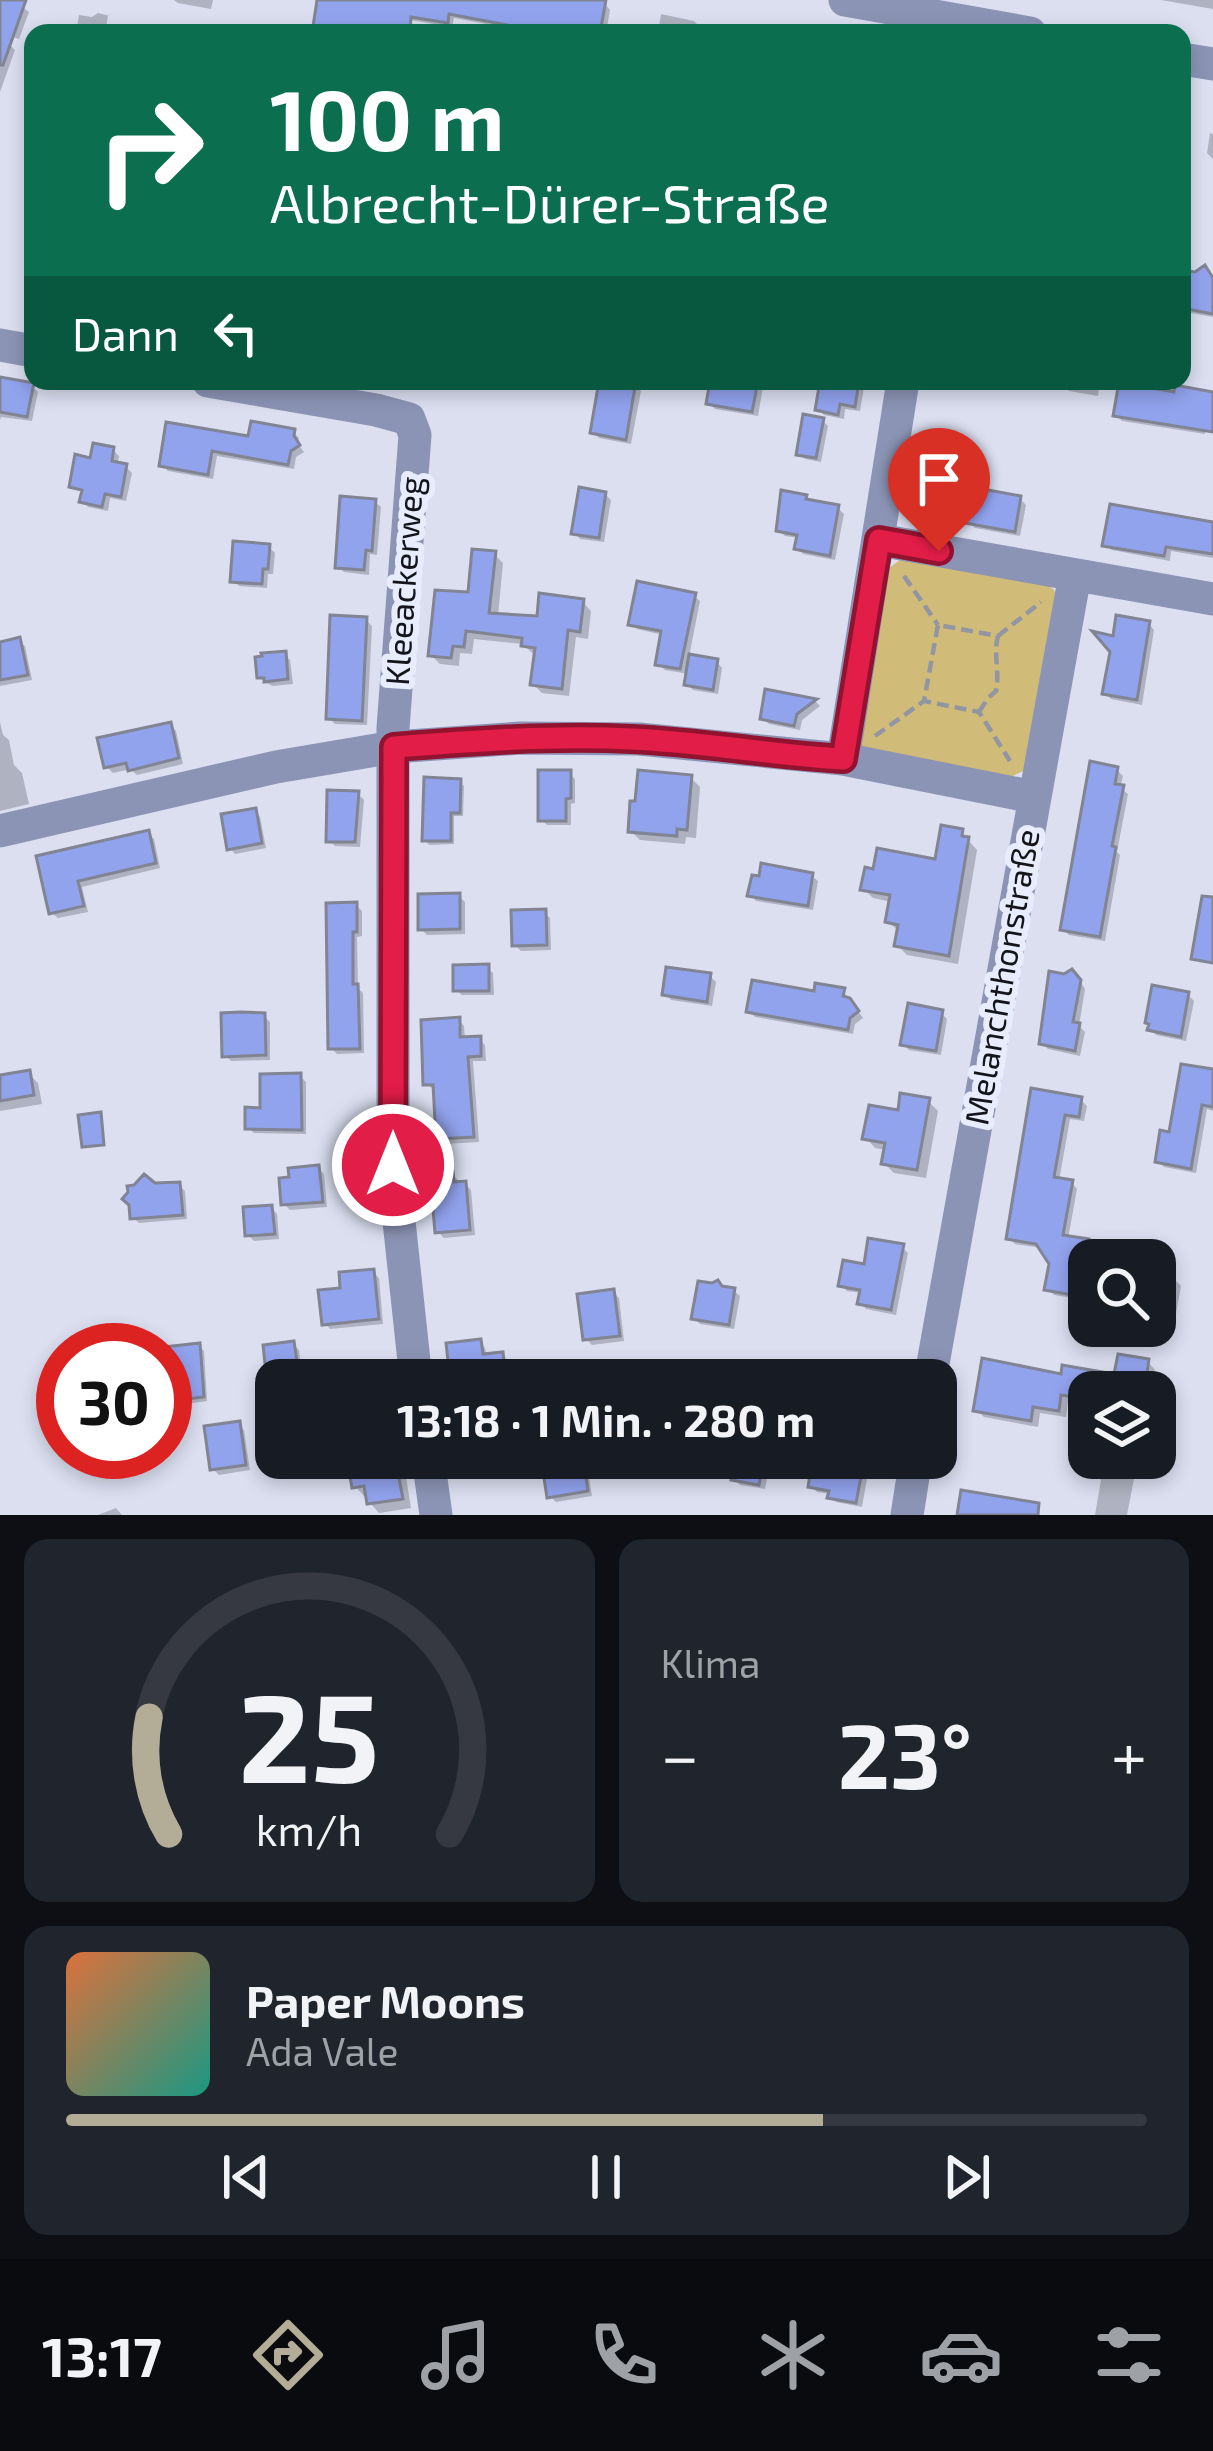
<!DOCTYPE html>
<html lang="de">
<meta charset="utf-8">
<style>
:root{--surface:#171b24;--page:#20242c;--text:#f1f3f6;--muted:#9ea1a6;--line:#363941;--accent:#b3ad98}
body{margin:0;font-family:"Exo 2",sans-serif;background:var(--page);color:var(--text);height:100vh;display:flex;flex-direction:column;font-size:45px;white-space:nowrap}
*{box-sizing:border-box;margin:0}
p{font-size:39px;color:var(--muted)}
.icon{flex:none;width:66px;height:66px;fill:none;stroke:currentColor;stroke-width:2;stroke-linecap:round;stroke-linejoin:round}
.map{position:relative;height:1515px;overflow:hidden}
.panel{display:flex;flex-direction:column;gap:24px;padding:24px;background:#0d0f14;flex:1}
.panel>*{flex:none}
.banner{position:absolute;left:24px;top:24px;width:1167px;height:366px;border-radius:24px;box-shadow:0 6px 18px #0003;background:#0b6e4f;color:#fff;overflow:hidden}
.tools{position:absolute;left:1068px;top:1239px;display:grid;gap:24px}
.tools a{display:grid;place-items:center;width:108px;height:108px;border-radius:24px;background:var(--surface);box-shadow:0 6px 18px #0003;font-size:60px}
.speed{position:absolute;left:36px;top:1323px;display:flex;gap:24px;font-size:60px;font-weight:700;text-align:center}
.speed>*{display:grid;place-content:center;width:156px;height:156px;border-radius:50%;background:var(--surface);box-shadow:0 6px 18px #0003;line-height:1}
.speed .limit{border:18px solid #d22;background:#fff;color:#111}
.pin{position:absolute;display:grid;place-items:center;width:102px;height:102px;color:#fff;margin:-123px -51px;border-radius:50% 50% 50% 0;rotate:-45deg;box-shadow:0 0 12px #0007}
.pin .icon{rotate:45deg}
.me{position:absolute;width:132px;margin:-66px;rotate:0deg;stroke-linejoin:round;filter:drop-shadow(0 0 9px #0008)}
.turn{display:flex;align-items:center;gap:42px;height:252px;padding:0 48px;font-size:54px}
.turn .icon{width:156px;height:156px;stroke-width:2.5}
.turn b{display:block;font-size:84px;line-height:102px}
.then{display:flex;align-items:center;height:114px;padding:0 48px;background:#0003;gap:24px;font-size:45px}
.big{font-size:90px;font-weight:700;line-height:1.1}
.panel .card{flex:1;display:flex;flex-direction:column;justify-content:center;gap:18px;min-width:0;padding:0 42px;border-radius:24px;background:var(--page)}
.panel .dial{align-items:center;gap:0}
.dial svg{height:312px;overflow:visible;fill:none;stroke:var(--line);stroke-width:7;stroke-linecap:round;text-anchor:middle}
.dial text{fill:var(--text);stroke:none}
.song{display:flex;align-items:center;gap:36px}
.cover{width:144px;height:144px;border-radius:18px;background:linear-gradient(135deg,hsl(20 70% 55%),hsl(170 70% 35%))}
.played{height:12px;border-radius:6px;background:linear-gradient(90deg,var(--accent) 70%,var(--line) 70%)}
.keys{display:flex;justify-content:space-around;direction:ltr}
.heat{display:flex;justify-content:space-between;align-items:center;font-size:66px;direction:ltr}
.panel .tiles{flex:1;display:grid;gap:24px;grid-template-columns:1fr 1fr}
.card:last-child{grid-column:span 2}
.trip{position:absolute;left:255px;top:1359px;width:702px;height:120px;border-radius:24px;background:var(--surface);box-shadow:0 6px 18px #0003;font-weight:700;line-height:120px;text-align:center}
.dock{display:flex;height:192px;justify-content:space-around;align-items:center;background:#090b0e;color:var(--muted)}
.dock .icon{width:84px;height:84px}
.dock .current{color:var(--accent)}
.dock b{font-size:54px;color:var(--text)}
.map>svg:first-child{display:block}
.green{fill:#d0bb79}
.shadow{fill:#0003}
.building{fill:#92a3ee;stroke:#808493;stroke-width:3}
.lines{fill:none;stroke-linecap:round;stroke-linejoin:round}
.path{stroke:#9296a2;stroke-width:4.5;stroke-dasharray:12 6;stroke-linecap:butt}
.street{stroke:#8c94b5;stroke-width:33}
.route-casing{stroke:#92132f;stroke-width:30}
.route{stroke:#e11d48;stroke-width:21}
.labels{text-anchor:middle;stroke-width:12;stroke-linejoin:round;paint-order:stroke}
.street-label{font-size:33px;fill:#13151a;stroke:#e8edfd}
</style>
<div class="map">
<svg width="1213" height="1515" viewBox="0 0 1213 1515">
<rect width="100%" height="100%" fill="#dbdff0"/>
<path class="green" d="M900,560L1043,581L1054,590L1060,605L1025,770L1007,779L864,751L858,741L889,568Z"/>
<path class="shadow" d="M0,0H13L29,12L19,39L0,32Z
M174,0H213L211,9L178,3Z
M331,0H584L605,4L610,10L606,33H534L454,18L452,27L373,14L370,33H326Z
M1161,0H1213V9Z
M98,13L110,16H108L105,33H76L79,15L92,17Z
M661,14L694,21L700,27L699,33H658Z
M10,45L15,50L0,92V50Z
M1210,133L1213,134V159L1207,153Z
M1212,278L1213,317L1185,312L1182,309V288Z
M0,380L32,386L38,392L32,421L1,417L0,420Z
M713,381H757L763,387L758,416L715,409L709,403Z
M823,381H865L860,411L845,409L844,419L824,415L818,409Z
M1064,381H1100L1098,396L1069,391L1063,385Z
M635,386L641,391L631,444L599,438L593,432Z
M1211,400L1205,434L1122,421L1116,415Z
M822,420L828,426L821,462L805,459L799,454Z
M293,432L299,438L298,444L304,452L296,457L294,469L217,456L213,479L168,471L162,465L251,440Z
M113,450L119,456L117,465L126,467L132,473L126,501L110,498L108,511L88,507L83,501L84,493L72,486L92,461Z
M605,494L611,500L604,542L580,539L575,533Z
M805,497L810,503L838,508L844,514L835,560L803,554L797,548L799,538L785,536L779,530Z
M1020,499L1026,505L1020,536L975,528L969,522Z
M375,502L381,507L377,555L370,554L369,575L344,572L338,567Z
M1213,520V558L1171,551L1170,561L1112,550L1106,545L1212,525Z
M269,547L275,553L273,574H268L267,588L239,586L233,580Z
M494,554L503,563L498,616L539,619L583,602L591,611L588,639L576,637L569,696L542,693L533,684L537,654H533L523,644L474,639L472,654L460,653L459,666L440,664L431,655Z
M694,596L700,601L689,657L717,662L722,668L718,694L693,690L687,684L689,674L665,670L659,664L663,635L637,629L632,624Z
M366,620L372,626L367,725L335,724L329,718Z
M1149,624L1154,630L1142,705L1111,699L1105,693L1116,640Z
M19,641L25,646L32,680L0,686V645Z
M284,654L290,660L293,684L273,686L266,683L260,677Z
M768,693L816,702L820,706L802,720L800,730L769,724L763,718Z
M0,722L3,735L9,740L14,765L22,773L29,804L0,811Z
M170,725L176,731L183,764L137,775L130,769L113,773L107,767Z
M1117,770L1123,776L1120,788L1128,794L1117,852L1120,855L1105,941L1069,935L1063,929Z
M569,773L575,779V803L571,804V825H547L541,819Z
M691,778L700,787L696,838L686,837L685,844L640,840L631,831L637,804Z
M460,782L464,786L463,816H454V844L429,845L425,840Z
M358,794L364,800L360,847L335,846L329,840Z
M255,811L260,817L266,848L235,854L230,848Z
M961,832L977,850L958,964L907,955L897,945L899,932L888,921L892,902L873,898L864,889L938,862Z
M148,833L154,839L160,868L82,887L88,912L58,918L52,913L39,858Z
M812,876L818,881L813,910L756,901L751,895Z
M459,896L465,902V934L427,935L421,929Z
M356,905L362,911V936L357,937L358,988L363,993L364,1053L337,1054L331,1048Z
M544,912L550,918L551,950L521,951L515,945Z
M487,968L493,973L494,995H462L456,990Z
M710,976L716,982L712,1006L671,1000L666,994Z
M1065,977L1078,978L1085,989L1079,1026L1085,1032L1080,1056L1048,1049L1042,1043Z
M843,991L863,1018L855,1024L853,1034L755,1017L749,1011Z
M1188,995L1194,1001L1186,1041L1156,1035L1151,1029Z
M941,1013L947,1019L941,1055L909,1050L903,1044Z
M264,1016L270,1022V1060L231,1061L225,1055Z
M459,1020L464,1026L465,1039H479L485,1045L486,1061H473L479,1142L445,1144L439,1138L436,1090L426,1084Z
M1213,1072V1111L1207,1109L1196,1173L1164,1167L1158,1161Z
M29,1074L38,1083L42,1104L0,1111V1078Z
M300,1076L306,1082V1134L254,1133L248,1127Z
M1033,1091L1081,1100L1087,1106L1084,1121L1070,1119L1059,1181L1072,1183L1077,1189L1068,1239L1087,1242L1093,1248L1092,1260H1089V1290L1086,1289L1084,1300L1054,1295L1048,1289L1052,1264L1042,1248L1015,1244L1009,1238Z
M928,1101L938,1111L926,1178L894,1173L884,1163L887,1150L875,1148L866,1138L900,1113Z
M318,1168L324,1174L327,1207L290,1210L284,1204Z
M452,1174L458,1180V1185L465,1184L471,1190L475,1235L444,1238L438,1232Z
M179,1185L185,1191L187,1219L139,1223L133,1218L132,1204L155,1186Z
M271,1208L277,1214L279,1239L254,1241L248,1235Z
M902,1247L908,1253L896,1315L866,1309L861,1303L862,1293L847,1291L841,1285Z
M373,1272L379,1278L383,1324L330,1329L325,1323L343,1291Z
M1155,1277L1175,1280L1181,1286L1174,1325L1155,1322Z
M722,1289L734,1291L740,1296L734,1329L700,1324L694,1318Z
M613,1292L619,1298L624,1341L592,1345L586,1339Z
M480,1342L485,1348L487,1357L502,1355L508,1361L510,1380H452Z
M293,1344L299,1350L302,1374L274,1378L269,1372Z
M199,1346L204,1351L207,1401L178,1405L173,1400Z
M1148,1362L1155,1370L1151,1392H1089V1404L1068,1401L1066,1417L1040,1413L1038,1427L984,1417L977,1410L1063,1378L1117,1377Z
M744,1370L780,1376L784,1380H742Z
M238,1425L244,1430L250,1470L219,1475L213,1469Z
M108,1452H134L136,1458L115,1463Z
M341,1458H403L411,1508L379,1513L370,1503L369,1496H364L343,1473Z
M544,1458H586L592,1496L556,1502L550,1496Z
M738,1458H771L765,1489L740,1485L734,1479Z
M1095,1458H1138L1127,1515H1095L1101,1480L1092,1472Z
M861,1473L867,1479L862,1507L836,1502L831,1494L817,1492L811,1486Z
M116,1508L122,1515H98Z"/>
<path class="building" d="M0,0H26L3,65H0Z
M317,0H606L600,33H549L449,14L448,23L411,17L410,33H312Z
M1205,265L1213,278V314L1182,308V270L1195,272Z
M0,377L34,383L27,417L0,412Z
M599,381H636L626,440L590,433Z
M710,381H758L752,412L706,404Z
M820,381H859L855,407L840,404L838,415L815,410Z
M1119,382L1174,392L1175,385L1213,392V432L1113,416Z
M803,414L824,418L816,458L796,455Z
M251,421L295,429L294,436L300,445L291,451L288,465L212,451L208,475L159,466L166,422L248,436Z
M93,443L114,447L112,461L127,464L121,497L105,494L102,507L79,502L82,490L69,487L75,454L90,458Z
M579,487L606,492L599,538L571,534Z
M972,487L1021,496L1015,532L965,523Z
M781,490L807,495L806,499L839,505L830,556L794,549L797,535L776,531Z
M340,496L376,499L372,551L366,550L364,570L335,568Z
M1110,504L1213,522V554L1166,547L1164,556L1102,546Z
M233,541L270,544L268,569H263L262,584L230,582Z
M472,549L496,551L489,613L537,616L539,593L584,599L580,632L568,630L562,689L530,685L535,648L521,646L522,638L466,631L464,647L453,646L451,658L428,656L435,590L468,592Z
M637,581L696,593L680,669L655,665L661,631L628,625Z
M330,615L367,617L362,721L326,719Z
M1116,615L1150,621L1137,700L1102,694L1110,652L1092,631L1113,636Z
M20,637L28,675L0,680V642Z
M286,651L288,679L264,682V678H257L255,657L262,656L261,653Z
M689,654L718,659L713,690L684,685Z
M765,689L817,699L797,714L794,726L760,719Z
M171,722L179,758L128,771L126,763L104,768L97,738Z
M1090,761L1118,767L1115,784L1124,785L1112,846L1116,847L1100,937L1060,930Z
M538,770H571V798L566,799V821H538Z
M638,770L692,775L687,830L677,829V836L628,832L630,801H635Z
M424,777L461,779L460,813H451V841H422Z
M327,790L359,791L355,842H326Z
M256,808L262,843L227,850L221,814Z
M941,825L963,829L962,836L969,837L949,956L894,946L898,925L885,922L890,895L860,890L865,867L873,869L877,848L935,859Z
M149,830L156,863L78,881L84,906L49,914L36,856Z
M761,863L813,873L808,906L747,896L752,875L759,876Z
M460,893V929L418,930V894Z
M1202,896L1213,897V963L1191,959Z
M357,902V932H353V984H358L360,1049H328L326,903Z
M546,909L547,945L512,946L511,910Z
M489,964V991H453V965Z
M666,967L711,973L707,1002L662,995Z
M1072,969L1081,980L1073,1022L1080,1023L1075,1051L1039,1044L1049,971L1064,974Z
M752,980L814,991L815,983L845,988L843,996L850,998L859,1011L850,1018L848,1030L746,1012Z
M1152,985L1189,992L1181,1037L1147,1030L1149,1024L1145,1023Z
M908,1003L943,1010L936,1051L900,1045Z
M241,1012L265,1013L266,1055L222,1057L221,1013Z
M460,1017V1037L481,1036V1056L468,1057L474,1137L436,1139L433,1085H423L421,1020Z
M1181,1064L1213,1069V1107L1202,1105L1191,1169L1155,1162L1160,1130L1169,1132Z
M30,1070L34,1095L0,1101V1075Z
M301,1073L302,1130L245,1129V1107L260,1108V1074Z
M1031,1088L1082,1097L1079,1117L1065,1115L1054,1177L1073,1180L1063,1235L1089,1239L1086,1256L1089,1257V1287L1081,1285L1079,1296L1044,1290L1049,1264L1036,1244L1006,1239Z
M900,1093L930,1098L917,1170L881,1164L885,1143L862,1139L869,1105L898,1110Z
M101,1112L104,1145L82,1147L78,1115Z
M319,1165L323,1202L281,1205L279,1178L289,1177L288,1168Z
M453,1171L454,1182L466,1181L470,1230L435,1233L430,1173Z
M144,1174L155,1183L180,1182L183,1215L130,1219L129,1205L122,1199L128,1192L127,1186L134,1185Z
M272,1205L275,1234L245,1236L243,1207Z
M868,1238L904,1244L891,1310L857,1304L860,1290L838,1286L843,1260L864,1264Z
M374,1269L379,1319L322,1325L318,1290L340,1288L339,1272Z
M718,1280L722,1286L735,1288L729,1325L691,1319L698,1281L712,1283Z
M614,1289L620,1336L583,1340L577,1294Z
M481,1339L483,1354L503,1352L506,1380H450L446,1343Z
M294,1341L298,1369L266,1373L263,1345Z
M200,1343L204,1397L170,1401L163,1347Z
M1118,1354L1149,1359L1146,1379L1152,1380L1151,1392H1081L1080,1398L1061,1395L1059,1411L1033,1407L1031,1421L973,1411L982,1358L1061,1374L1062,1365L1114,1374Z
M240,1421L246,1465L210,1470L204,1426Z
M347,1458H395L403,1499L367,1504L364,1486L352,1488Z
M541,1458H583L588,1491L547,1498Z
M735,1458H764L759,1485L731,1480Z
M812,1462L862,1471L856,1503L827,1498L829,1491L808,1487Z
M961,1490L1039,1503L1038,1515H957Z"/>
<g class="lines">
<path class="path" d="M904,576L938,625
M998,636L1041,602
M979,712L988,698L996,691C1000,672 993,654 998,636L938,625L924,701L979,712L1010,761
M875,736L924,701"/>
<path class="street" d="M845,0L1030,33
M1182,59L1213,64
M0,345L33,351
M208,381L376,410L409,419L415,435L393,728V1165L416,1380
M879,540L1213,599
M843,759L903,381
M0,831L276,767L394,747L520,738L639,739L843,759L1034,797
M930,1380L1075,575
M428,1458L436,1515
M907,1515L916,1458"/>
</g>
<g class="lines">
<g class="route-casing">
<path id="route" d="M393,1165L394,747C473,741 552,735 632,739C703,742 772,755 843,759L879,540L939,551"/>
</g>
<use href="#route" class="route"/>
</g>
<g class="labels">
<g class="street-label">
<text transform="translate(404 581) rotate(-86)" y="12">Kleeackerweg</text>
<text transform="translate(1002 977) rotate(-80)" y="12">Melanchthonstraße</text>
</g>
</g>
</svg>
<div class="tools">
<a><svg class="icon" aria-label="search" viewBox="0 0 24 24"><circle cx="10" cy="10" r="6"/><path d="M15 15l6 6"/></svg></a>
<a><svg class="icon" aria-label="layers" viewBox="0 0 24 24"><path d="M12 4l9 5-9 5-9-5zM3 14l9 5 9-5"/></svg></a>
</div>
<div class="speed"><div class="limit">30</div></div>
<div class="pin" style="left:939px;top:551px;background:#d93025"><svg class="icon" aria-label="arrive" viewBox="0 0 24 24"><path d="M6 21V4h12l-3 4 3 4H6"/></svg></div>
<svg class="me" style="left:393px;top:1165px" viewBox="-20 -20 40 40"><circle r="17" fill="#e11d48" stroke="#fff" stroke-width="3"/><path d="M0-11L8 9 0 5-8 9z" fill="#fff"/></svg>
<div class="trip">13:18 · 1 Min. · 280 m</div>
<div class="banner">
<div class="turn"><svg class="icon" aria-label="right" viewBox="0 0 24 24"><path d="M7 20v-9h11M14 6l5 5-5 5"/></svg><div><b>100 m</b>Albrecht-Dürer-Straße</div></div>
<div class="then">Dann<svg class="icon" aria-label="left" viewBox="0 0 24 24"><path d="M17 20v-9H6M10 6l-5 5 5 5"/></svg></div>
</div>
</div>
<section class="panel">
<div class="tiles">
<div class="card dial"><svg viewBox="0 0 100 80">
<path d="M14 69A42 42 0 1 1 86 69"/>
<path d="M14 69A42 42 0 0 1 9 39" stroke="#b3ad98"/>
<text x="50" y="56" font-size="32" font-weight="700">25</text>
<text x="50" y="72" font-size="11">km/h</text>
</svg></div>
<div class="card"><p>Klima</p>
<div class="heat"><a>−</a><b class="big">23°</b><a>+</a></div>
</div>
<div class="card">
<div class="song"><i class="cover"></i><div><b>Paper Moons</b><p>Ada Vale</p></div></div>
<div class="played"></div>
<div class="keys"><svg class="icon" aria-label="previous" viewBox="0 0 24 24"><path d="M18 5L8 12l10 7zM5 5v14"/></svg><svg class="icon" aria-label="pause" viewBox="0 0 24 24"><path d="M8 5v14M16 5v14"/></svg><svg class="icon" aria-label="next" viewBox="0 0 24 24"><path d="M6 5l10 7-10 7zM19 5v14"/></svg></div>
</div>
</div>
</section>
<nav class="dock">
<b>13:17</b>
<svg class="icon current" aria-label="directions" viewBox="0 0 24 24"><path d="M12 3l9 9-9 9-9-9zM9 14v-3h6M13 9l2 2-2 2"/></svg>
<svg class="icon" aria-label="music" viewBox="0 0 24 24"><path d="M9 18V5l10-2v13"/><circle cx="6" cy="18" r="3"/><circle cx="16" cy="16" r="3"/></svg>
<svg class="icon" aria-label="phone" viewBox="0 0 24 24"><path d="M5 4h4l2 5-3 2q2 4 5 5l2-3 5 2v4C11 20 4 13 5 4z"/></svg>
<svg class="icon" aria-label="climate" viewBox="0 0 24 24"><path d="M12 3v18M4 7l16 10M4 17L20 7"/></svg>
<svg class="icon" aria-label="car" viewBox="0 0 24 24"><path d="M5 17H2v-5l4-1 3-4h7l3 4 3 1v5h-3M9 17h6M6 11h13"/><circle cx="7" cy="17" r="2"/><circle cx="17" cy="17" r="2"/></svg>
<svg class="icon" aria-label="filters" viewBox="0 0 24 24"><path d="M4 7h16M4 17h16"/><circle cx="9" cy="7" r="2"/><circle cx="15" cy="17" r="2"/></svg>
</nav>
